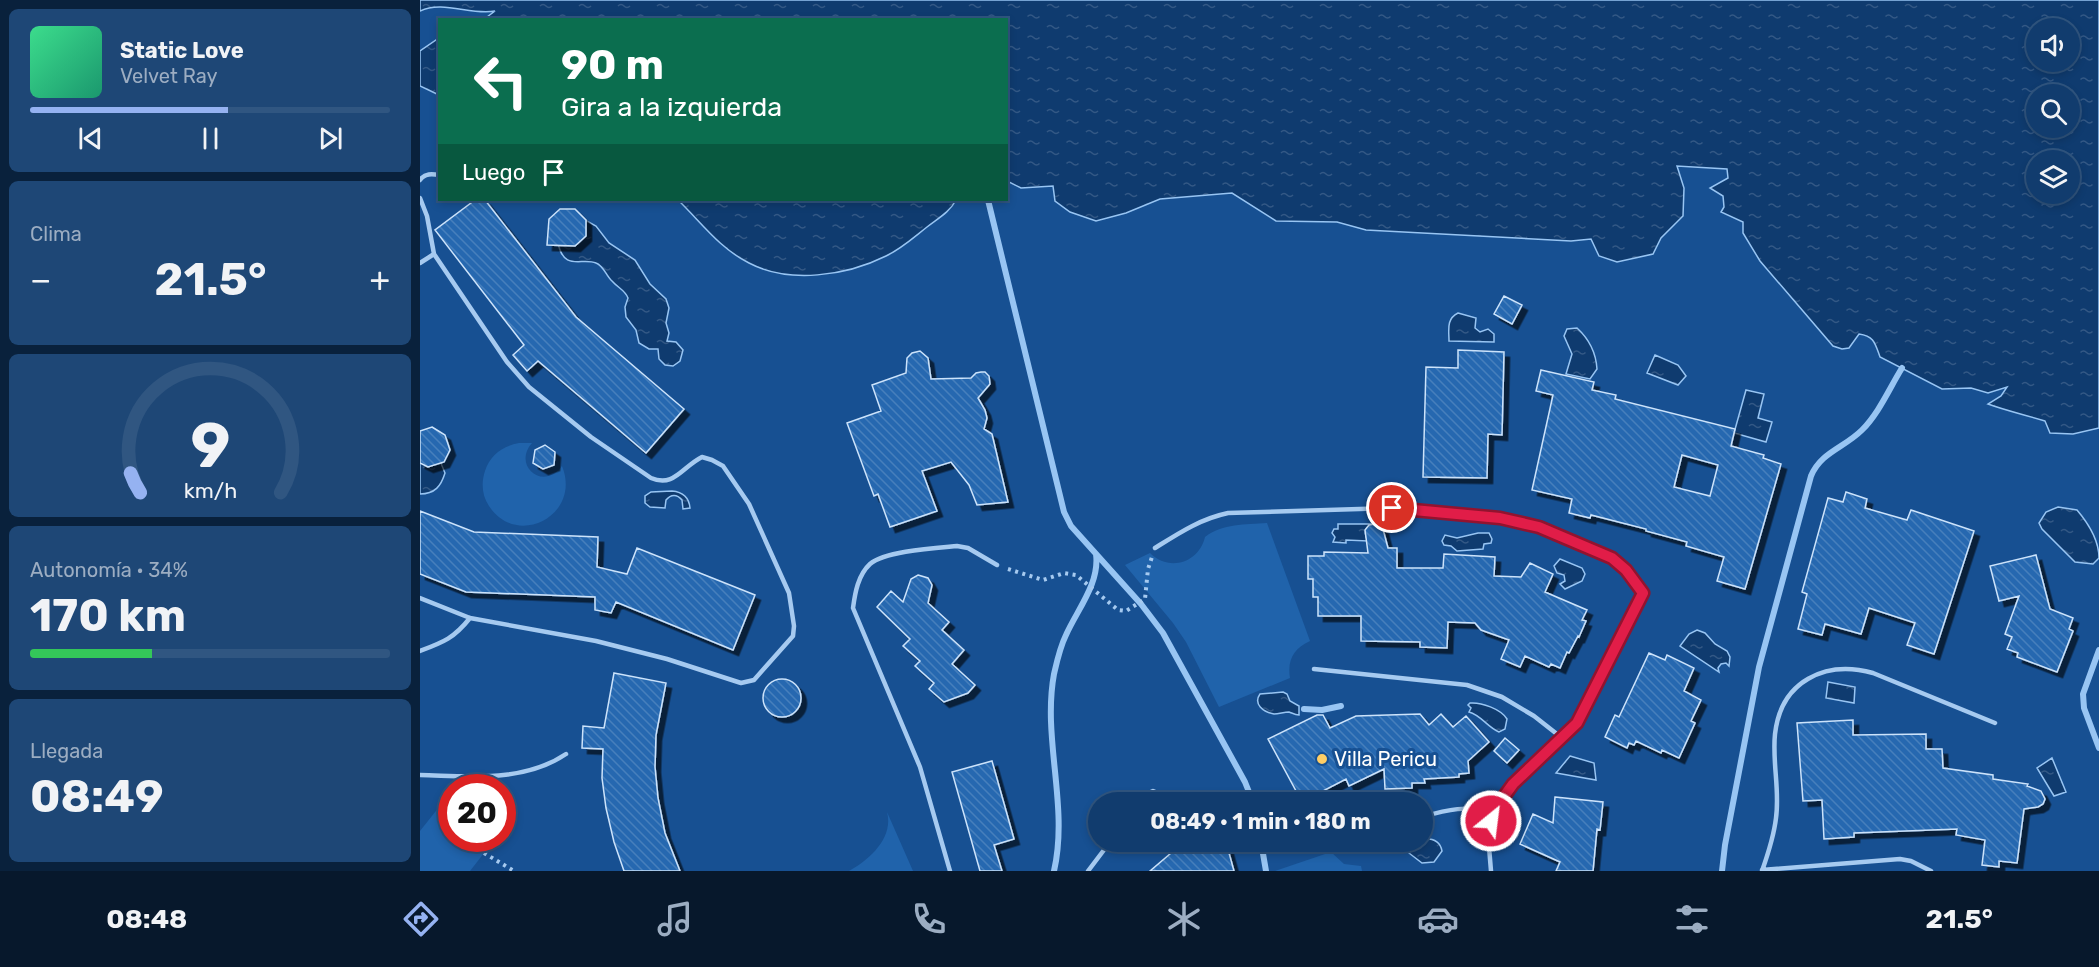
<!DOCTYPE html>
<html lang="es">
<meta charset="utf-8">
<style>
:root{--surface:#113c6e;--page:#1e4776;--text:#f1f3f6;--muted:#9cadc2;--line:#305681;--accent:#95b2f1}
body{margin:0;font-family:Rubik,sans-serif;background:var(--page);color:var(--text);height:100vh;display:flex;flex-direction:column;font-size:22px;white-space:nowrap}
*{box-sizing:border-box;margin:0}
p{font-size:20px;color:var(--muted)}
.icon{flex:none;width:33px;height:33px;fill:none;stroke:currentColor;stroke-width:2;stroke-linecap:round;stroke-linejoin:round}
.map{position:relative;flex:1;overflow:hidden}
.sheet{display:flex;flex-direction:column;gap:9px;padding:9px;background:#09213c;width:420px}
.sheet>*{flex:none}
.banner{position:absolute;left:18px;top:18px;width:570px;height:183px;border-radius:0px;box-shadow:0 3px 9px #0003,0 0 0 2px var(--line);background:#0b6e4f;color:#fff;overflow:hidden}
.tools{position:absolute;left:1606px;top:18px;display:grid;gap:12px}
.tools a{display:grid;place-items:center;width:54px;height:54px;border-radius:50%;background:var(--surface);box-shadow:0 3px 9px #0003,0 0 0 2px var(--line);font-size:30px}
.speed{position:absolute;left:18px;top:774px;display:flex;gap:12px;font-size:30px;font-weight:700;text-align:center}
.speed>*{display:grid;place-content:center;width:78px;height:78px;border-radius:50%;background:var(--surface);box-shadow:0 3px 9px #0003,0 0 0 2px var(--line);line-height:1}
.speed .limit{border:9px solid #d22;background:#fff;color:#111}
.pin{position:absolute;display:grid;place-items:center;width:51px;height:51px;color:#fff;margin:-26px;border:3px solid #fff;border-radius:50%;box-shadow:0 2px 6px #0007}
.me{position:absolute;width:66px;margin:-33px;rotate:29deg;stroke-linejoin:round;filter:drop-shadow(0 0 4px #0008)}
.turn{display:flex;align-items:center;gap:21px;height:126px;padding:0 24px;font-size:27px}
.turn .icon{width:78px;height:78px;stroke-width:2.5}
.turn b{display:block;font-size:42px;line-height:51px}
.then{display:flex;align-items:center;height:57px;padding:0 24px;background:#0003;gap:12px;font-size:22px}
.big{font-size:45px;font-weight:700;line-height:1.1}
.sheet .widget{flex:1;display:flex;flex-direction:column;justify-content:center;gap:9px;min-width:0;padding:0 21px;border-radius:9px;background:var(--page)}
.sheet .dial{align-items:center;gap:0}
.dial svg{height:156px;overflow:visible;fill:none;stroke:var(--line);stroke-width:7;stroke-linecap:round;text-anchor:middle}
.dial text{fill:var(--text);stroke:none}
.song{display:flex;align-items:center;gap:18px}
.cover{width:72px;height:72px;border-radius:9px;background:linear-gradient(135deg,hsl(150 70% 55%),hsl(160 70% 35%))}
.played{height:6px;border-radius:3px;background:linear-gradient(90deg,var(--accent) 55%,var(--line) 55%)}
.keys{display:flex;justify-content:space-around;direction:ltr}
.heat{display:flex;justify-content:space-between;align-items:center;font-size:33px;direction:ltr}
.charge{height:9px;border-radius:4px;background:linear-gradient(90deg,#34c759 34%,var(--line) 0)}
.trip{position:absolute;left:668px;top:792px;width:345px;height:60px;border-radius:30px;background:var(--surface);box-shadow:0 3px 9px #0003,0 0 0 2px var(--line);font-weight:700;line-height:60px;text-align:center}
.tabs{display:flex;height:96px;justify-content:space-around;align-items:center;background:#07182c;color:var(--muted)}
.tabs .icon{width:42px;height:42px}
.tabs .selected{color:var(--accent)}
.tabs b{font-size:27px;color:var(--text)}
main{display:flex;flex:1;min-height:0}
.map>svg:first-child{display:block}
.grass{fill:#2063ab}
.water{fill:url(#water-ripples);stroke:#98c5f3;stroke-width:1.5;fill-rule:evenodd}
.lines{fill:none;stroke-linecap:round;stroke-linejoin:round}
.stream{stroke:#98c5f3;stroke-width:6}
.building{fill:url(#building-back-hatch);stroke:#cce3fb;stroke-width:1.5;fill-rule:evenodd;filter:url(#shadow)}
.path{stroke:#a6caf0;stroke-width:4;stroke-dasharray:3 4.5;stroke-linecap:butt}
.lane{stroke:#a6caf0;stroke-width:4.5}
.route-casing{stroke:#92132f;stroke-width:15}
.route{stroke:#e11d48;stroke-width:10}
.poi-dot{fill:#ffce65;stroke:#175092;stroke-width:2}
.labels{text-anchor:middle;stroke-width:6;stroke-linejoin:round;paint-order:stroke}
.poi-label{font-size:20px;fill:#fff;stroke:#175092;text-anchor:start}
</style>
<main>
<section class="sheet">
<div class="widget">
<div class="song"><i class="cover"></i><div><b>Static Love</b><p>Velvet Ray</p></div></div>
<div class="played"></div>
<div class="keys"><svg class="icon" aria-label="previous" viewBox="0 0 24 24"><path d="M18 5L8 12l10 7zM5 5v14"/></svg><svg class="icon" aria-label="pause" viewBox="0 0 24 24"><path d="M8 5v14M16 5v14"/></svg><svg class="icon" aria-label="next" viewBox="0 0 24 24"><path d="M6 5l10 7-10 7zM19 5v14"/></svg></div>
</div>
<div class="widget"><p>Clima</p>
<div class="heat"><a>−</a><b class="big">21.5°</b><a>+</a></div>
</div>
<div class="widget dial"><svg viewBox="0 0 100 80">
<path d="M14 69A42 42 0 1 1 86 69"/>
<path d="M14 69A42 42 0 0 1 9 59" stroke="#95b2f1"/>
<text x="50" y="56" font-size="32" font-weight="700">9</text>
<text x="50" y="72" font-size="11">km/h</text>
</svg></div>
<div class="widget"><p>Autonomía · 34%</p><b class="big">170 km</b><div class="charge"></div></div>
<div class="widget"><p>Llegada</p><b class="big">08:49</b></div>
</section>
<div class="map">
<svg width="1679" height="871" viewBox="0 0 1679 871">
<defs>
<pattern id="water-ripples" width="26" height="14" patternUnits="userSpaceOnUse" patternTransform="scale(1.5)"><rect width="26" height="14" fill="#0f3b6f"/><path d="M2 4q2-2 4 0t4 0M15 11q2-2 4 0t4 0" fill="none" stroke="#335885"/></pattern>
<pattern id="building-back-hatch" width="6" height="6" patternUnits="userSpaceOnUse" patternTransform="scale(1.5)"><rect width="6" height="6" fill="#2668b0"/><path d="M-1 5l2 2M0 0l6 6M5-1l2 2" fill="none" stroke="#477fbc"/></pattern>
<filter id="shadow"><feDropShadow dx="5.5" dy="5.5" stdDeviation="0" flood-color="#0009"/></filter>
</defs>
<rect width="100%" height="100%" fill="#175092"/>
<path class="grass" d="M99,443H112C92,465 123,492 142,466C162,515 97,549 69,506C62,496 61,483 65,471C70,455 83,446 99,443Z
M847,523L890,641C874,648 867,660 870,678L799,707L766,642L753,623L705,565L730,553C749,572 779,563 785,537C803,523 825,525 847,523Z
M31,792L32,838L75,839L50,871H0V831Z
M467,812L493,871H429C449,860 474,838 467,812Z
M911,852L924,864L941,866L942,871H855Z"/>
<path class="water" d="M0,0H1679V428L1653,434L1630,433L1625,421C1606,415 1587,411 1568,404L1581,396L1587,387L1568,393L1551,388L1522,389L1460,357C1455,343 1454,336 1439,334L1429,348L1422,349L1413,346L1340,261L1323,233V222L1301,212L1304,207L1303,196L1290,188L1308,178L1307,169L1257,166L1264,188L1263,216L1241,238L1233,254L1197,262L1179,256L1171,239L1151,241L946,230L917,222L856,221L812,193L740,199L706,213L676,221L650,212L635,201L633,186L601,188L587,181L586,20H63L75,11C52,16 23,0 0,11ZM1617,28H1650V62H1617ZM1617,94H1650V128H1617ZM1617,160H1650V194H1617Z
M19,38V95L0,86V51Z
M258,200H536C530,212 517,219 507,227C493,238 481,249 466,256C426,276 369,284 329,263C299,248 281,222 258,200Z
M163,219L176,226L189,243L215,260L230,284L246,299L249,308L246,323L249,333L247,341L256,342L263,350L260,361L253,366L245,365L239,359L238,349H229L219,343L216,330L206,317L205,307L208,298C205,290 198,288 192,281C186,276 184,266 176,263C162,257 144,272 138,243Z
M1038,313L1056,318L1055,328L1060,332L1068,329L1074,334V342L1029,341C1029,330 1026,319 1038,313Z
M1157,328C1169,339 1176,353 1177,369L1170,379L1146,374L1152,354L1144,336L1147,329Z
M1235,355L1258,365L1266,376L1258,385L1227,373Z
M1326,390L1344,394L1338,418L1352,422L1346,442L1314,433Z
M0,449L20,461L25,473C21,486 15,494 0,494Z
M252,491C263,492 269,497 270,508L263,509L262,500C257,494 251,494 246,500L245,508L230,507L225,503V496L231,492Z
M1638,507L1657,510C1668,523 1679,541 1679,558L1673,564L1655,562L1622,529L1619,523L1626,512Z
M918,524H955C945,526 943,533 948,541L926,540V543L913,542L915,537L912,533L914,529H918Z
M1058,533H1069L1072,539L1071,543L1064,544L1063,549L1037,551L1031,546L1024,545L1022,541L1025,535L1037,538Z
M1140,559L1162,568L1165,574L1162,581L1145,589L1140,584L1145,581L1144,575L1137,573L1134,566Z
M1277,630L1285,633L1295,644L1307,651L1310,657L1309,666L1306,663L1301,664L1298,668L1299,672L1260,646L1269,634Z
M1408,682L1435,687L1434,703L1406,698Z
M863,692L867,694L870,701L879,706V715C875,715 872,713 869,712C864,712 859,714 854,714C843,712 833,704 840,694Z
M1050,703C1061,702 1081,709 1087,719L1085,729L1079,732C1067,727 1061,715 1049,712L1051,708L1048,705Z
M1150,756L1174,763L1176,780L1136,773Z
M1632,758L1646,792L1634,796L1617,768Z
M1002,839C1012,838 1020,840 1022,851L1014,862L1002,863L985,850V846C989,840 995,842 1002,842Z"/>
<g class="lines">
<path class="stream" d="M568,200L644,512L651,526L721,604L743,633L825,782L833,802
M1679,650L1663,694L1664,708L1679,748
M884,709L902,710L921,706
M841,842L846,871
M634,871C649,806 622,739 634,674C637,661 640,647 646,635C657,610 680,583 676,554
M1302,871L1305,845L1339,667L1391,476C1401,452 1424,448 1442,430C1459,413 1469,389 1482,368"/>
</g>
<path class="building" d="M55,200H65L156,317L264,409L226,453L118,361L107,371L93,355L104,345L15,230Z
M140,209H155L166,220V236L155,246L127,245L129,219Z
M1084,296L1102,305L1092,324L1074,314Z
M1038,350L1084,352L1082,435L1068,434L1067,478L1003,477L1006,367L1038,368Z
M500,351L508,358L511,379L551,378L556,373L561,372H565L569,376L570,384L558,398L565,410L567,418L564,429L572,434L588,502L557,505L549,485L531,462L502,471L517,511L470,527L458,494L454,496L427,423L461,411L452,385L486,373L487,358L492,353Z
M1121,370L1174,382L1172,390L1196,395L1195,399L1315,429L1311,446L1344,455L1343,458L1361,464L1325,589L1297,581L1304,557L1266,546L1267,542L1226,531V529L1171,515L1170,518L1149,513L1152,499L1112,490L1133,395L1116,391ZM1262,455L1298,465L1290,496L1254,487Z
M12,427L25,435L30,450L24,462L8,467L0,463V431Z
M125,445L135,452L134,465L123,469L113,463L115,450Z
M1426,492L1447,499L1445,508L1487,520L1491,510L1554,531L1514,654L1487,645L1495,623L1449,608L1441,634L1405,624L1402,635L1378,629L1387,594L1382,592L1408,498L1423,502Z
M0,511L54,532L178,537L177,567L207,574L217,548L335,595L313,650L196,602L191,613L175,610V597L46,592L0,574Z
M955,524L963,529L968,548H977V568H1023L1024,554L1075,557L1074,576L1101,577L1110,563L1133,574L1125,592L1167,610L1162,620L1166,621L1159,637L1158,636L1149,653L1147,652L1140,668L1131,664L1129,667L1105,656L1100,667L1081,659L1089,640L1061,630L1055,623L1028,622L1027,648L1000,647V642L941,641V616H898V597H893V579H888V556H904V552L948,553L945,530L949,525Z
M1616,555L1630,609L1653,618L1649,629L1653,631L1637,672L1597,657L1598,653L1587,649L1592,637L1585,634L1599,596L1579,601L1570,566Z
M498,575L508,578L512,585L508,603L529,622L522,630L544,650L532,664L555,685L548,693L524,702L509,689L514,683L495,666L500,661L483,646L490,639L457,607L471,591L483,602L491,579Z
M1229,653L1245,660L1247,655L1274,668L1264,691L1281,700L1271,721L1275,723L1259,758L1242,750L1241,753L1216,741L1214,745L1209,743L1207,748L1185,737L1195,715L1199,717Z
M194,673L246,683L236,735L235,767L238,798L245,833L260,871H204L194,842L186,808L182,778L183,749L162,748L163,726L184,728Z
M343 698a19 19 0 1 1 38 0a19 19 0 1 1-38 0Z
M1000,714L1009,725L1021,714L1033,727L1046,716L1069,742L1048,761L1049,773L1039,774V777L1004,779L1005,783H992V788L965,789L964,769L929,786L926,779L897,794L894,802H882L848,739L897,715H903L910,728L936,716Z
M1433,720V735L1506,734V749H1522L1523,768L1573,775V779L1608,784L1607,786L1621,791L1625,799L1623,804L1618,807L1604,809L1597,863L1579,861V867L1562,865L1565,840L1536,835L1537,829L1434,833V837L1404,839L1402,800L1383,801L1377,723Z
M1085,738L1099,750L1087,763L1074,751Z
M572,761L594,839L574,845L582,871H560L532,772Z
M1135,797L1183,802L1180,830L1177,829L1173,871H1136L1140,862L1100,844L1113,814L1133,823Z
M764,842H806L814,871H730Z"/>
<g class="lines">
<path class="path" d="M588,569L623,580L644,573L656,575L698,610L706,611L725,599L728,569L732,557
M64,853L94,871"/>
<path class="lane" d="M0,180C5,173 12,174 20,175
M0,198L7,216L14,254L87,362L109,387L171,437L231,478C254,488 262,467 282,457L292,460L303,466L329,504L369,593L374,626L373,636L334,680L321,683L247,659L176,641L50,618L0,598
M0,263L14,254
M735,548C759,533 780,519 808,513L972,508L1080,518L1119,527L1192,558L1206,570L1223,593L1157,723L1093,784L1073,814L1068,835L1071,871
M0,651C24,642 34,638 50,618
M894,669L1047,685L1082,697L1114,716L1142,738
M0,775C49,776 103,783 146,754
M715,802L718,798L733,791L744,796L748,802
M1002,817C1026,810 1049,804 1073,814
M688,846L700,842
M1342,870L1480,859L1491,861L1511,871
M530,871L500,767L433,608C435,593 438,575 450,564C465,551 516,548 537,546L548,548L577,565
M668,871L690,842
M1342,871C1348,854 1354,835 1356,818C1360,790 1352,762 1355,734C1361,681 1405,660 1453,673L1575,723"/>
</g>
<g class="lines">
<g class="route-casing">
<path id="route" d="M972,508L1080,518L1119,527L1192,558L1206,570L1223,593L1157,723L1093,784L1080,802L1071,821"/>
</g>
<use href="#route" class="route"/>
</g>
<circle class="poi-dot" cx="902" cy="759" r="6"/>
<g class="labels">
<g class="poi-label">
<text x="914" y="766">Villa Pericu</text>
</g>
</g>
</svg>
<div class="tools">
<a><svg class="icon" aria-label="sound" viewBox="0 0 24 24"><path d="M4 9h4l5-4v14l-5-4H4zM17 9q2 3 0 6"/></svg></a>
<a><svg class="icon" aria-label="search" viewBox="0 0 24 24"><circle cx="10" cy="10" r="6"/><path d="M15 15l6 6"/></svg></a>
<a><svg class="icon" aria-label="layers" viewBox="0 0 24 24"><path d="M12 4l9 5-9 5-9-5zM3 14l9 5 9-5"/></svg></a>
</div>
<div class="speed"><div class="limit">20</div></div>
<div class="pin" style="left:972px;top:508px;background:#d93025"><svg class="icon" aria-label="arrive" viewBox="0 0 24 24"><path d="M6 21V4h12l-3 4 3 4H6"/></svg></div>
<svg class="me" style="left:1071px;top:821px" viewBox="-20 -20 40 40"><circle r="17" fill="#e11d48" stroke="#fff" stroke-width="3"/><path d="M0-11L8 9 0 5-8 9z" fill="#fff"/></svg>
<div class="trip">08:49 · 1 min · 180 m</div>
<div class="banner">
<div class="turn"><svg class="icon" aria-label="left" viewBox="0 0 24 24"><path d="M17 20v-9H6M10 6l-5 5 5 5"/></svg><div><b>90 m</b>Gira a la izquierda</div></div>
<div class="then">Luego<svg class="icon" aria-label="arrive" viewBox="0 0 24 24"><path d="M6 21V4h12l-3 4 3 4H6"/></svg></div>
</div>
</div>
</main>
<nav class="tabs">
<b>08:48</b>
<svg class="icon selected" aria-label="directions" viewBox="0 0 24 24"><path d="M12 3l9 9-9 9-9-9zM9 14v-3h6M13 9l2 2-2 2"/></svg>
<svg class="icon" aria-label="music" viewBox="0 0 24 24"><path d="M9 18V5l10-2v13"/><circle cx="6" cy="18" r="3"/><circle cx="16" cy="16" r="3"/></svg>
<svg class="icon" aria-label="phone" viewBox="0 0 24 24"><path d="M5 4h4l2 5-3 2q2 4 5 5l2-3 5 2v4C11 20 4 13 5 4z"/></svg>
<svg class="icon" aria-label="climate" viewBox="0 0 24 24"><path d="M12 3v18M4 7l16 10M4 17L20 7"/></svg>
<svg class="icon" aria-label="car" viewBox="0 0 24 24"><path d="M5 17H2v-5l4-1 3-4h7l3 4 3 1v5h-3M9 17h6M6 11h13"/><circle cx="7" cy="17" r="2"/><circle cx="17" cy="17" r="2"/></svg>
<svg class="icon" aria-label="filters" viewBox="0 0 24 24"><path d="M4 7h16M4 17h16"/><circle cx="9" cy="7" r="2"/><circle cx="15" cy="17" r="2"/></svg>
<b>21.5°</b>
</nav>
